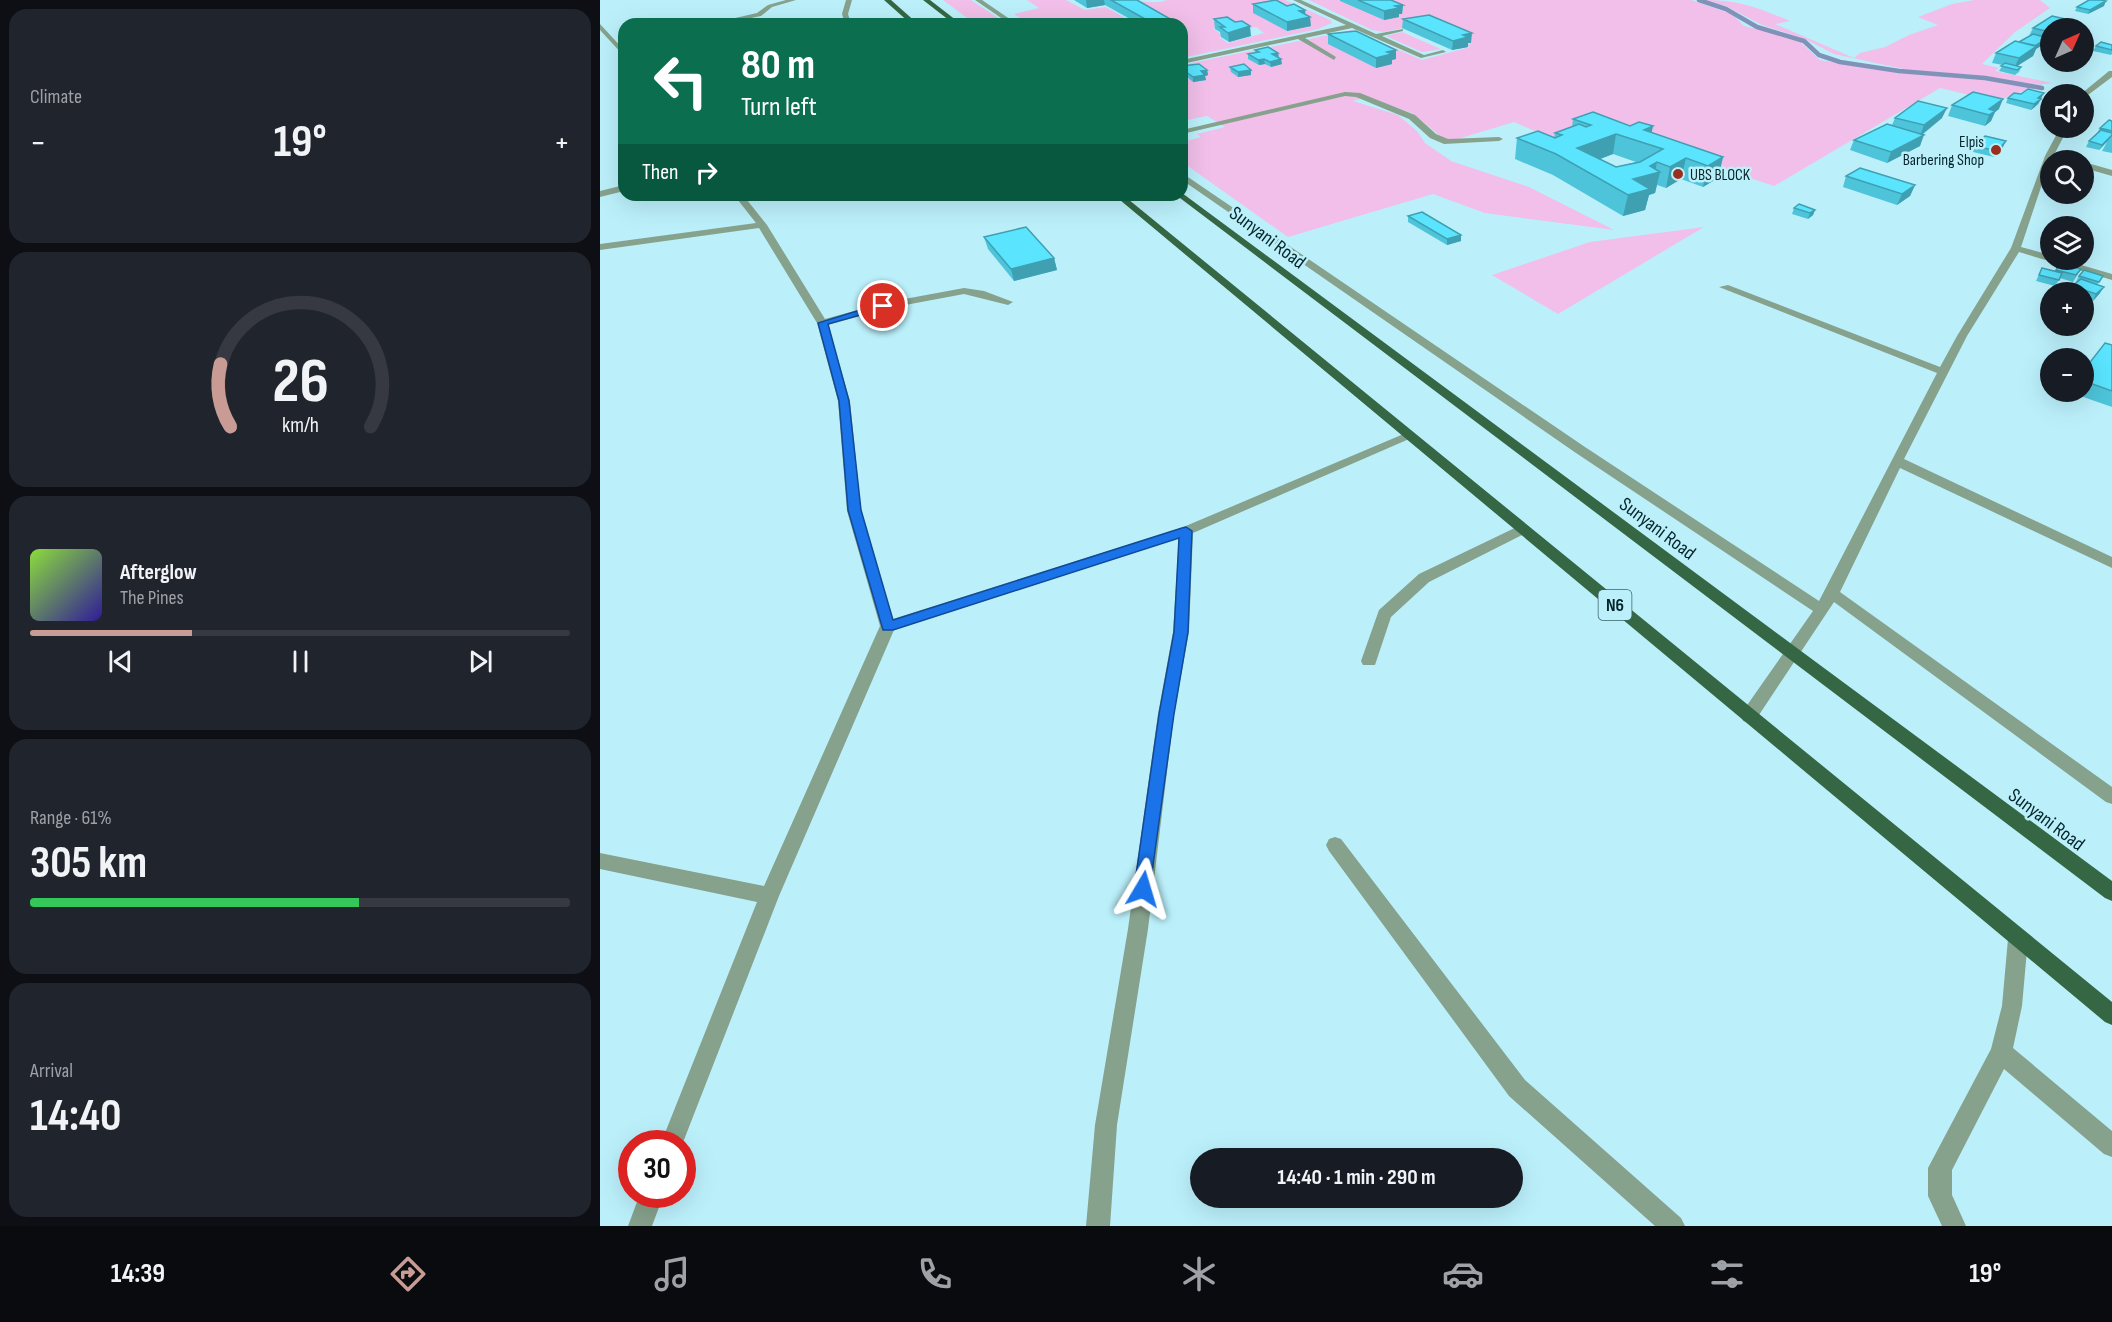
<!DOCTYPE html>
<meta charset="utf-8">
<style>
:root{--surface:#171b24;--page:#20242c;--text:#f1f3f6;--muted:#9ea1a6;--line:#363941;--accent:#c99b95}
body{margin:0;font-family:"Sofia Sans Condensed",sans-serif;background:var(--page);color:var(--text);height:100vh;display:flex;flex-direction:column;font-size:22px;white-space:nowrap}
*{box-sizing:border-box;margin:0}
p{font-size:20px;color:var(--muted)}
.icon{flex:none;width:33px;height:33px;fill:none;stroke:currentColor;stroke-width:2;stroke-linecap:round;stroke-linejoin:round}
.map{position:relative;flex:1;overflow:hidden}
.details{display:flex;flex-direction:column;gap:9px;padding:9px;background:#0d0f14;width:600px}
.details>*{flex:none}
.banner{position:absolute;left:18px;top:18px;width:570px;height:183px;border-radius:18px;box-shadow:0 6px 24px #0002;background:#0b6e4f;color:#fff;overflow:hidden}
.needle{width:39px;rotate:45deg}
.fabs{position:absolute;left:1440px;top:18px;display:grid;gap:12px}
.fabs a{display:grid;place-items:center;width:54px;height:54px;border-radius:50%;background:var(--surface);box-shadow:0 6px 24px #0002;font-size:30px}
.speed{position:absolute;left:18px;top:1130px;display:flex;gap:12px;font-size:30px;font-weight:700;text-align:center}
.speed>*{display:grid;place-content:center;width:78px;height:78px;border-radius:50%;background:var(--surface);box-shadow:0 6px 24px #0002;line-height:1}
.speed .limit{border:9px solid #d22;background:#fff;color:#111}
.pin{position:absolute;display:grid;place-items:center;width:51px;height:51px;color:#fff;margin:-26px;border:3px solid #fff;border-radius:50%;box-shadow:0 2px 6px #0007}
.me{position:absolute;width:66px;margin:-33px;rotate:7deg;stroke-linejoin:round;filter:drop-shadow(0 0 4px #0008)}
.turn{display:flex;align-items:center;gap:21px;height:126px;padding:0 24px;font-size:27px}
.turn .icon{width:78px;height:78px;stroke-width:2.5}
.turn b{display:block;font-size:42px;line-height:51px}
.then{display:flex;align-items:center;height:57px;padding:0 24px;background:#0003;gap:12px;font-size:22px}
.big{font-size:45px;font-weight:700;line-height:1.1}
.details .card{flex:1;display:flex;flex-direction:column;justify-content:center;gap:9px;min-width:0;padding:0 21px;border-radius:18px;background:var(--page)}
.details .dial{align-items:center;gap:0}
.dial svg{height:156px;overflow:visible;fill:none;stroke:var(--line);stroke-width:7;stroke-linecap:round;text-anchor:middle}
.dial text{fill:var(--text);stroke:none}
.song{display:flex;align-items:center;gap:18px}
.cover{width:72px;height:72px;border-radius:9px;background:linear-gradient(135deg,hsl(90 70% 55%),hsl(250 70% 35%))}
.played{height:6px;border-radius:3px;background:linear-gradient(90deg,var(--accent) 30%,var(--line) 30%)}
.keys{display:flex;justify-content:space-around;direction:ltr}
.heat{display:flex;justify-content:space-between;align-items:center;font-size:33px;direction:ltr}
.charge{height:9px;border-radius:4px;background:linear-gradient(90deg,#34c759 61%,var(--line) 0)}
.trip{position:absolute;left:590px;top:1148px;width:333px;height:60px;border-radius:30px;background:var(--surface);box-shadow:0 6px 24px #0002;font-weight:700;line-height:60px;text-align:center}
.dock{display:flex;height:96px;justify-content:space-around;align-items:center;background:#090b0e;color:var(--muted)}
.dock .icon{width:42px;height:42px}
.dock .current{color:var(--accent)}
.dock b{font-size:27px;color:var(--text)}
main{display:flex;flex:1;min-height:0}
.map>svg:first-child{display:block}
.green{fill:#f1bfe9;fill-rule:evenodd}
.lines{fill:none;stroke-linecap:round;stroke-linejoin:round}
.stream{stroke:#7f92b8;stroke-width:4.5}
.minor{fill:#86a18c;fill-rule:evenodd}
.major{fill:#356744;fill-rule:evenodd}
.wall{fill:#4dc4da;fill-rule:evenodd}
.shaded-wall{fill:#3fa0b2}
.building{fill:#5ae4fe;stroke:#3fa0b2;stroke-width:1.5;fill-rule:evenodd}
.route{fill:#1a73e8;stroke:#114b97;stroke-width:1.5}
.poi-dot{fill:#99301e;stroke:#bbf0fb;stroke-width:2}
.labels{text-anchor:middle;stroke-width:5;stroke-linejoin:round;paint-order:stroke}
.far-poi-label{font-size:16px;fill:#06252b;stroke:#bbf0fb;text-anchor:end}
.shield{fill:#bbf0fb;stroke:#3c6269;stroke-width:1.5}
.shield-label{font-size:18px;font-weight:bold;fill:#06252b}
.street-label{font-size:20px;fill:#06252b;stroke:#bbf0fb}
</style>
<main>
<section class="details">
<div class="card"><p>Climate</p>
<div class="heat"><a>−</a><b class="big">19°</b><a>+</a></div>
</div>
<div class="card dial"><svg viewBox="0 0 100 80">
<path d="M14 69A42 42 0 1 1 86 69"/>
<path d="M14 69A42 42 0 0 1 9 37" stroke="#c99b95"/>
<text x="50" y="56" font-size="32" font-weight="700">26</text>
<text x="50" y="72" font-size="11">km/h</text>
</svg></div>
<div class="card">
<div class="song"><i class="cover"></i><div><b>Afterglow</b><p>The Pines</p></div></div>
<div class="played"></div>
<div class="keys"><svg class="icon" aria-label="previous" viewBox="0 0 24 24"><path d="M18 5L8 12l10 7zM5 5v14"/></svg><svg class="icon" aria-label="pause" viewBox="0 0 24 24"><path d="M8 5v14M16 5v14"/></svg><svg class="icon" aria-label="next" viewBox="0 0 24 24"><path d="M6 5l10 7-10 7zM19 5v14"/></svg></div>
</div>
<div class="card"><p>Range · 61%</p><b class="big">305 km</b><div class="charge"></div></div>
<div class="card"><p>Arrival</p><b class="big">14:40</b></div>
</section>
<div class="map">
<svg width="1512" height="1226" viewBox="0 0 1512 1226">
<rect width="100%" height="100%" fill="#bbf0fb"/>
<path class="green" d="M343,0H371L407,24H375Z
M427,0H466L485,10L506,7L535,24H429L414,14L439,8Z
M524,0C539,0 554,5 567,0H685L730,20L732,23L718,29L582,58V50L586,48L582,46V24H565ZM629,26L637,30L656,27L664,33L628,43L619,37L623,36L613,28Z
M709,0H1091L1132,14L1144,26L1197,39L1220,60L1271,69L1383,79L1432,88L1395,101L1340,88L1174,186L996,127L958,141L914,122L851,141L843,138L812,113L766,97L753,101L798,115L817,131L825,143L851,161L929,187L1014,230L885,213L833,194L688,237L582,162V142L601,137L597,134L625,127L607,116L582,121V65L752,30L822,60L870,47L865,44L872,43L861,38L803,28L784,32L772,30Z
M1105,0C1140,0 1158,8 1190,21L1175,24L1254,58L1260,53L1285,47L1309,35L1338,25L1318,17L1352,4L1374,0H1440L1450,8L1415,32L1382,64L1399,68L1395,71L1452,83L1435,85L1375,75L1308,70L1234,54L1205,39L1162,25L1126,6Z
M802,32L841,49L822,52L786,36Z
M1104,227L958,314L892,275L990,242Z"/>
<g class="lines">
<path class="stream" d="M1099,0L1126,9L1157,27L1204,41L1219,55L1240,62L1299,71L1385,78L1442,88"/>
<path class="minor" d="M186,0H196L172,7L161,16L122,24H109L157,13L168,5Z
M246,0H252L248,14L251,24H245L242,14Z
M375,0H382L417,24H410Z
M693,0H701L776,34L803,29V31L782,36L824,55L843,50L846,52L821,58L752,28L705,38L736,57L734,60L698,39L582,64V60L746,25Z
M0,24L24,50V56L0,30Z
M1509,71H1512V77L1484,98V94H1481Z
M582,80H586V84H582Z
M745,92L760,93L815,115L836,134L848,139L899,137L903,139L899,141L844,144L830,138L809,119L756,97L745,96L582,134V130Z
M1460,128H1468L1454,155L1469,160H1450L1421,247L1450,255V260H1464L1512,274V280L1419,252L1367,336L1304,459L1512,557V568L1300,468L1240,592L1512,787V804L1506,802L1234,602L1155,721L1149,723L1143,721L1141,716L1143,711L1213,611L976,453L582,180V173L985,447L1219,601L1337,373L1119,287L1128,285L1340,367L1357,336L1411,248L1445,156Z
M1484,162L1512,170V176L1484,168Z
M24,185V191L0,197V191Z
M134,195H143L167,225L225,319L283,303L364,288L384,291L413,302L408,305L364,294L284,309L228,325L250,401L261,511L293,619L581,528L806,433H814L816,436L593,533L589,632L574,714L548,929L517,1125L510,1226H486L495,1125L528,929L558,714L573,632L579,538L294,630L179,896L82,1145V1143H61L157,902L0,869V853L164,886L280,626L247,511L238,401L217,323L159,228L0,250V244L156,223Z
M923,524L928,526L930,529L928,532L829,582L791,617L775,665H763L761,661L779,610L819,574Z
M735,837L741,839L925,1080L1081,1218L1085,1226H1055L909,1096L729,851L726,845L729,839Z
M1418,930L1425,932L1428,939L1422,1006L1413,1048L1512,1131V1157L1504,1154L1404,1069L1352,1170V1195L1366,1226H1342L1328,1196V1168L1391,1049L1402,1006L1408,939L1411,932Z
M40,1194H64L52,1226H28Z"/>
<path class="major" d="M284,0H291L318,24H311Z
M323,0H330L361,24H354Z
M582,193L1512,881V901L1505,898L576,195H582Z
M514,195H523L1512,1002V1025L1505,1022Z"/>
</g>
<path class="wall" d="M474,0H537L579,24H539L505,5L487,8Z
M740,0H791L803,5L802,14H799V17L784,20L740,1Z
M653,4L711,26L687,31L653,13Z
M1504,6L1488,14L1475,11L1477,7Z
M614,19L651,36L629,42L621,37L620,32L615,29Z
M803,19L871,43H868V47L852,50L802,28Z
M1470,20L1466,28H1450V40L1436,49L1433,56L1417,66L1421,67L1419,72L1415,75L1399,71L1403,65L1392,63L1396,53L1429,36L1433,28Z
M728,34L796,59L792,60V64L776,68L728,44Z
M1512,45V54L1511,55L1493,51L1496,46Z
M655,50L678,57L682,64L671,67L665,64L659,65L648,59V54L655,53Z
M582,66L607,70L608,75L605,76L606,80L593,82L586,76L582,77Z
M630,67L651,75L638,77L631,72Z
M1408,98H1442L1438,104L1431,110L1406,103Z
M1352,105L1399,109L1395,112L1391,121L1385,126L1348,116Z
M1295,118H1342L1322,135L1320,146L1287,163L1250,150L1254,140L1292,125Z
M973,119L1030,126H1053L1051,133L1123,157L1118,178L1103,187L1081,179L1066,188L1057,185L1055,193L1049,195L1045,210L1023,216L953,175L915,159L917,138H954L955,133L972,127ZM1013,154L1036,162L1016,167L1000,159Z
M1512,121V153L1502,151L1507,142L1499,150L1486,147L1489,141L1497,133L1500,128Z
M1375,146L1403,147L1394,157L1373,152Z
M1246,176L1315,185L1310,196L1297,205L1243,187Z
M1194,208L1215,210L1213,215L1208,219L1192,214Z
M808,216L861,235V241L847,245L808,222Z
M384,237L454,258L457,270L414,281L388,249Z
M1461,263L1481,269L1473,282L1460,278L1455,286L1436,281L1442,268L1455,271Z
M1479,276H1503L1497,285L1500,293L1493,301L1484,297V292H1469L1472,286L1477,283L1476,282Z
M1512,345V407L1469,392H1484V370Z"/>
<path class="shaded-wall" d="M486,0H504L505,5L487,8Z
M1506,1L1504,6L1488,14L1490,10Z
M803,5L802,14H799V17L784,20V11L795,6Z
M705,10L706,18L710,17L711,26L687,31V22L699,11Z
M1470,20L1466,28H1457Z
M650,26L651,36L629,42L628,33Z
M872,33L871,43H868V47L852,50L853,41L863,35Z
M1448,38L1446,43L1436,49L1433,56L1414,68L1419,58L1430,48Z
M796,50V59L792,60V64L776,68V58L787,52Z
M678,53L679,57L672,54Z
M664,59L665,64L659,65L658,60Z
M681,59L682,64L671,67L670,62Z
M607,70L608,75L605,76L606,80L593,82V77L601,71Z
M651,70V75L638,77V72Z
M585,71L586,76L582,77V72Z
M1444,93L1438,104L1431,110L1438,98Z
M1403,99L1399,109L1395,112L1391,121L1385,126L1389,115V109Z
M1347,108L1342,118L1320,136L1324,125Z
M1053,126L1049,145L1044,130Z
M1016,134L1013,154L979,167L977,148Z
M1324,135L1320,146L1287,163L1291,152Z
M1512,135V136L1499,150L1502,145Z
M1406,141L1403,147L1394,157L1397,151Z
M1123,157L1118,178L1103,187L1108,166Z
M1086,158L1081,179L1066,188L1070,167Z
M1057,162L1055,173L1060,172L1055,193L1049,195L1045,210L1023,216L1028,195L1033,179L1050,166Z
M1315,185L1310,196L1297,205L1302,194Z
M1215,210L1213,215L1208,219L1210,213Z
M861,235V241L847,245V239Z
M454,258L457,270L414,281L411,269Z
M1504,287L1500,293L1493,301L1496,294Z"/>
<path class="building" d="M511,0H537L579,24H554Z
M676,0L687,6L694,4L705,10L699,11L710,17L687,22L653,4Z
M758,0H791L803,5L795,6L799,8L784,11Z
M1489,0H1501L1506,1L1490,10L1477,7Z
M829,15L872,33L863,35L868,37L853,41L803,19Z
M1452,16L1470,20L1457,28H1450V32L1433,28Z
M627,17L635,22L642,21L650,26L628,33L620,27H625L614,19Z
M756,31L796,50L787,52L792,54L776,58L728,34Z
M1433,34L1448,38L1435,46L1419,42Z
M1415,41L1437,46L1419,58L1396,53Z
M1501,42L1512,45V50L1496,46Z
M668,47L678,53L672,54L681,59L670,62L664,59L658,60L648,54L659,52L655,50Z
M1405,63L1421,67L1417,70L1401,66Z
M599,64L607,70L601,71L605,75L593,77L585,71L582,72V66Z
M644,64L651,70L638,72L630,67Z
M1428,89L1444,93L1438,98L1441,99L1434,104L1408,98L1414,93L1421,94Z
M1373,92L1403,99L1389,109L1395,111L1389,115L1352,105Z
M1318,101L1347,108L1324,125L1295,118Z
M993,112L1030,126L1039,122L1053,126L1044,130L1123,157L1108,166L1086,158L1070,167L1057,162L1050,166L1060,172L1033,179L1050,189L1028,195L956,154L917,138L938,131L955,138L962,135L955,133L979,124L986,127L991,125L973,119ZM1016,134L1063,149L1040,162L1016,167L977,148Z
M1509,120L1512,121V131L1500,128Z
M1287,124L1324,135L1291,152L1254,140Z
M1501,130L1512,133V135L1502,145L1489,141Z
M1385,136L1406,141L1397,151L1375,146Z
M1260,168L1315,185L1302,194L1246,176Z
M1199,204L1215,210L1210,213L1194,208Z
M822,212L861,235L847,239L808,216Z
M426,227L454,258L411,269L384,237Z
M1461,263L1481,269L1476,275L1456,270Z
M1442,268L1462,273L1459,280L1439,275Z
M1484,270L1503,276L1499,282L1479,276Z
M1481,279L1504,287L1496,294L1472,286Z
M1505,343L1512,345V391L1484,381V370Z"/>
<path class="route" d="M283,303L286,304V308L228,324L249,401L261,510L293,620L582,528L586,527L592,531L588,632L574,714L549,894L543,896L537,894L534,889L559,714L574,632L579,538L293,630H283L248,510L239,401L218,323Z"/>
<g class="poi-dot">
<circle cx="1396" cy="150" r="6"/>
<circle cx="1078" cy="174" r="6"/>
</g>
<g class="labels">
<g class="far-poi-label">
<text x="1384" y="147">Elpis<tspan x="1384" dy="18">Barbering Shop</tspan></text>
<text x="1090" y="180" text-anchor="start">UBS BLOCK</text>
</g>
<rect class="shield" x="998.5" y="590" width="33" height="30" rx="4.5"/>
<g class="shield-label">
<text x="1015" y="611">N6</text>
</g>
<g class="street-label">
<text transform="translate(668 237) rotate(37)" y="7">Sunyani Road</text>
<text transform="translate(1058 528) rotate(37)" y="7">Sunyani Road</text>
<text transform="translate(1447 819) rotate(37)" y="7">Sunyani Road</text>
</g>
</g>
</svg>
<div class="fabs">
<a><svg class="needle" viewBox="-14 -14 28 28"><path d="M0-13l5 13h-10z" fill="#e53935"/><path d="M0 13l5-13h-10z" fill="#9ea1a6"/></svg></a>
<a><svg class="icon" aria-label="sound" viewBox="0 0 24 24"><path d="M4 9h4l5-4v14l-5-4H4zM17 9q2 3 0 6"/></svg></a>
<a><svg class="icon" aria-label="search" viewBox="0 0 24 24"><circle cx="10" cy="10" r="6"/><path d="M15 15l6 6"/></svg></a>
<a><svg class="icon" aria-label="layers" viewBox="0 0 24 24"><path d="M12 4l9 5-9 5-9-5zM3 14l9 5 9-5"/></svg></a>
<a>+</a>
<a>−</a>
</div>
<div class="speed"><div class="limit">30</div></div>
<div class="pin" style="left:283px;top:306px;background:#d93025"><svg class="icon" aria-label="arrive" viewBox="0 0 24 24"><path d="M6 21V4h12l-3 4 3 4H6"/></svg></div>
<svg class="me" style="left:543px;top:889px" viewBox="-20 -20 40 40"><path d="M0-17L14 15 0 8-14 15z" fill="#1a73e8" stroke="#fff" stroke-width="4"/></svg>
<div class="trip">14:40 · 1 min · 290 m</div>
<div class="banner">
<div class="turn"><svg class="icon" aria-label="left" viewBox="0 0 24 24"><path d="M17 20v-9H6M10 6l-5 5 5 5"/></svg><div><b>80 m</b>Turn left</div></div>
<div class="then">Then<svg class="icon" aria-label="right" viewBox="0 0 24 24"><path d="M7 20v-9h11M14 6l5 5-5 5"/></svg></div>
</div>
</div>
</main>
<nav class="dock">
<b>14:39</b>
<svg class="icon current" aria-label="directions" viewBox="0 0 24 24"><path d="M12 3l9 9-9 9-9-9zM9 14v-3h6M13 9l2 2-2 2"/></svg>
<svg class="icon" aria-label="music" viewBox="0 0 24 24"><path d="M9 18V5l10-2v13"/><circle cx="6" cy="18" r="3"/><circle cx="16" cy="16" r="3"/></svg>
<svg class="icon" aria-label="phone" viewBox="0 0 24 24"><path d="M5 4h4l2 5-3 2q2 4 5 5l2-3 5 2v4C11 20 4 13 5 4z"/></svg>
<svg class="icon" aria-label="climate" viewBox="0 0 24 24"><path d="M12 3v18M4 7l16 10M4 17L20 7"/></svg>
<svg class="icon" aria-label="car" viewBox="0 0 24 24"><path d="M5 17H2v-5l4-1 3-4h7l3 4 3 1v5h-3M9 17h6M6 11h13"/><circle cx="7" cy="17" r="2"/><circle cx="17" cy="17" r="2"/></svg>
<svg class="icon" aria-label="filters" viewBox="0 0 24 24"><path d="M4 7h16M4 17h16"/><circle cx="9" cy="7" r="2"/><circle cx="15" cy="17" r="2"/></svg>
<b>19°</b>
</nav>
